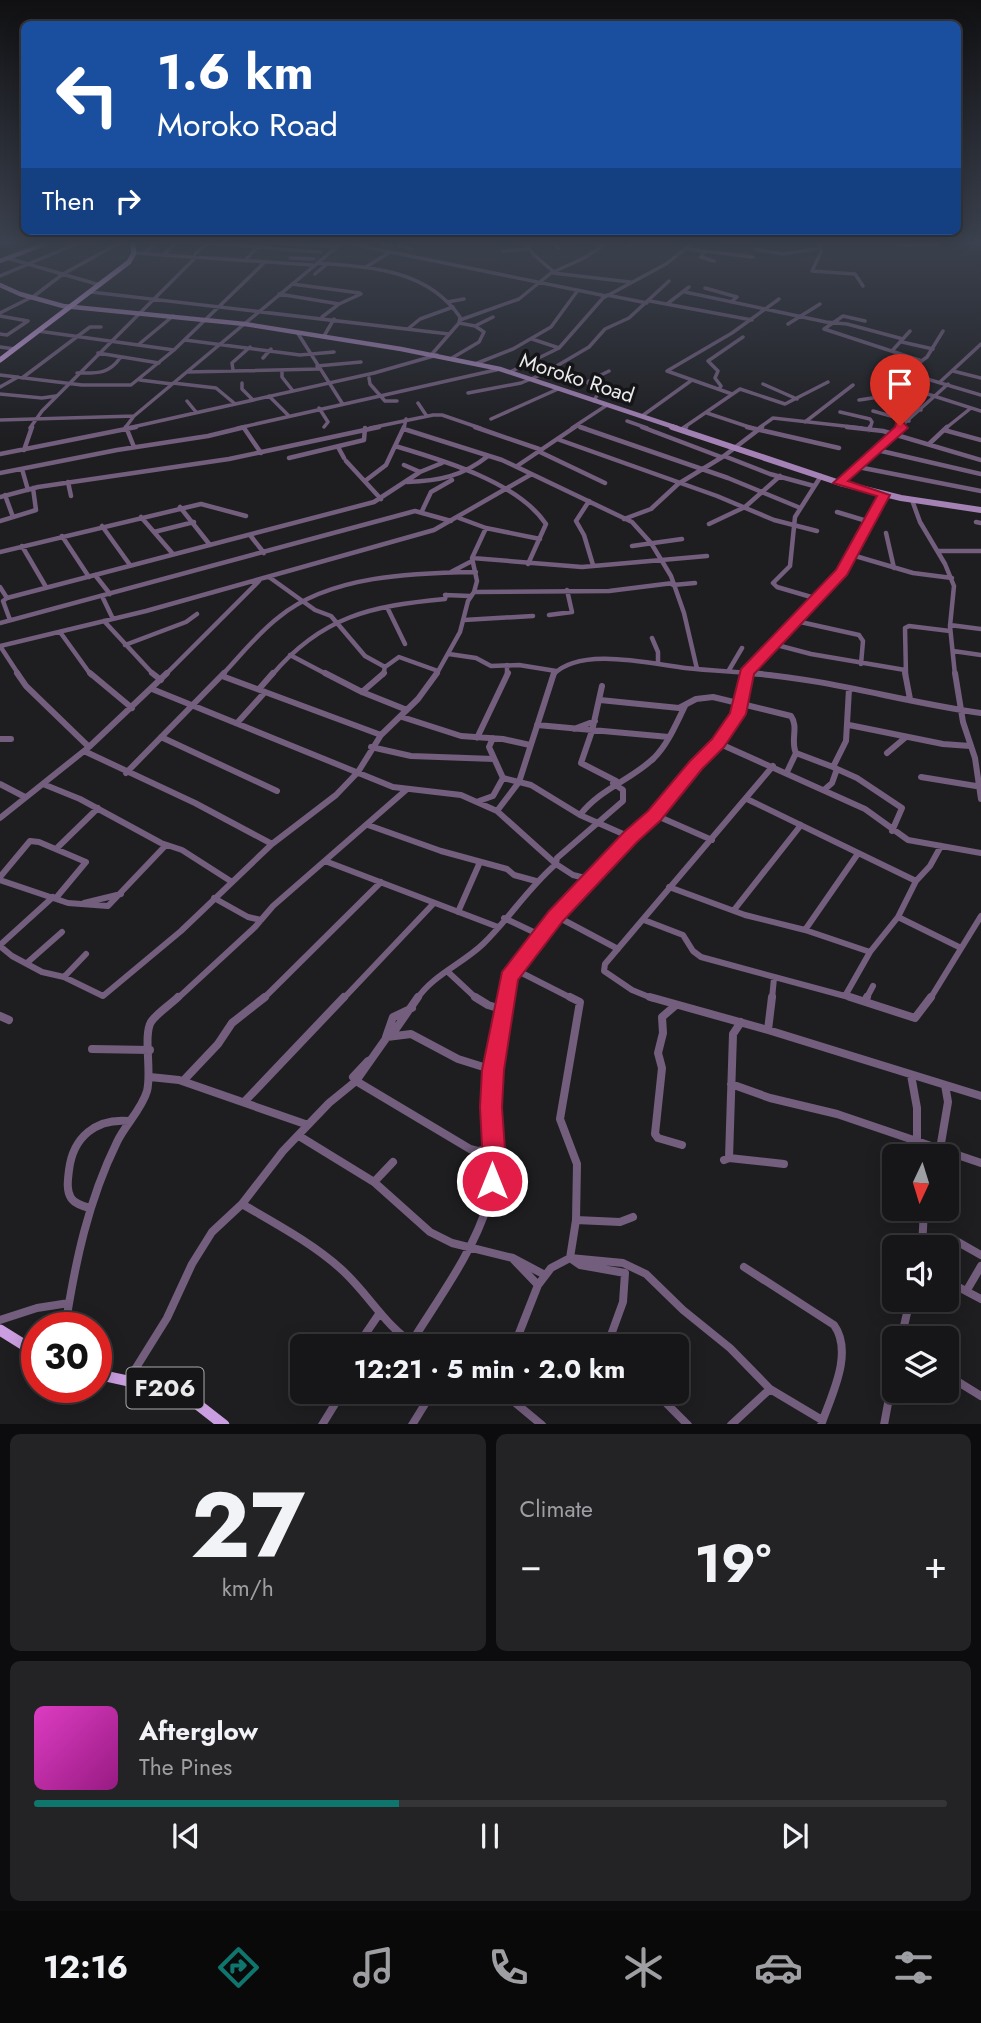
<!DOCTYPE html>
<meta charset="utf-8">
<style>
:root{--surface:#161619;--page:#232326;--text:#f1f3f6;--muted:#9e9fa2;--line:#353538;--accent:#0f766e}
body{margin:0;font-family:Jost,sans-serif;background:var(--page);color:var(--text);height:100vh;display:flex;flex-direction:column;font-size:26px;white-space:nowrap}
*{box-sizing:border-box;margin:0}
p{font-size:23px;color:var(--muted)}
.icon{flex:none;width:38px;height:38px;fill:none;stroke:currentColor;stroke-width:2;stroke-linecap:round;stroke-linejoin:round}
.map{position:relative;height:1424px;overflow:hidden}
.side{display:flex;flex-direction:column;gap:10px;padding:10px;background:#0c0c0e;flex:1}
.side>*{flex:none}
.guide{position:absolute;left:21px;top:21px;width:940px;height:214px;border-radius:10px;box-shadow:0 4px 18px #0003,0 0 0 2px var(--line);background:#1a4fa0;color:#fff;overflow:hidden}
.needle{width:46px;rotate:184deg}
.tools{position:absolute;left:882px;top:1144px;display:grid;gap:14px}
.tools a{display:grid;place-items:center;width:77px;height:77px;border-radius:10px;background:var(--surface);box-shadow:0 4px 18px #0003,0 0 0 2px var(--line);font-size:35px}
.speed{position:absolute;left:21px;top:1312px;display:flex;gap:14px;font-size:35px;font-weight:700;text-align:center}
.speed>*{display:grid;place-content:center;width:91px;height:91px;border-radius:50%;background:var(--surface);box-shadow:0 4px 18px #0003,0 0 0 2px var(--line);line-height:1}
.speed .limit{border:10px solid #d22;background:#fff;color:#111}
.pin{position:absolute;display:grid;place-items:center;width:60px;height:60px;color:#fff;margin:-72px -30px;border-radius:50% 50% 50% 0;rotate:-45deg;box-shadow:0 0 7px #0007}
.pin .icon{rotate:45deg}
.me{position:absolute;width:77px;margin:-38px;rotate:0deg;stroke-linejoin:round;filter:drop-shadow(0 0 5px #0008)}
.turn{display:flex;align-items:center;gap:24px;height:147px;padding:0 21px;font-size:32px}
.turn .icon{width:91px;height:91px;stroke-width:2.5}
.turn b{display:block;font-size:49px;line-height:60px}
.then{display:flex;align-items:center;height:66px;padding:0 21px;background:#0003;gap:14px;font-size:26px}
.big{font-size:52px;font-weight:700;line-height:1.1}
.side .tile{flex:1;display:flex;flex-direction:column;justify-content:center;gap:10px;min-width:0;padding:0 24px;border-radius:10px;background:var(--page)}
.side .dial{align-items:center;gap:0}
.dial b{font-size:91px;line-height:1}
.song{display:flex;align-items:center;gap:21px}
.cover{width:84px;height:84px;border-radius:10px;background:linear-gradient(135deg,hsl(310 70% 55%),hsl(310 70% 35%))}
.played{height:7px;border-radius:4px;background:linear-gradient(90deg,var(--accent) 40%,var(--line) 40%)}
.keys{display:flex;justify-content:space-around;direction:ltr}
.heat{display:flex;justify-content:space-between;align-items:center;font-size:38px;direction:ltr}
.side .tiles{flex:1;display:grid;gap:10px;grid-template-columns:1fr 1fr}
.tile:last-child{grid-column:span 2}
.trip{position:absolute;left:290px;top:1334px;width:399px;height:70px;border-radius:10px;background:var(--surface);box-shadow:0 4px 18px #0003,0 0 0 2px var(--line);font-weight:700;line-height:70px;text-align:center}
.tabs{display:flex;height:112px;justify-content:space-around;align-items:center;background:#09090a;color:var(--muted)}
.tabs .icon{width:49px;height:49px}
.tabs .selected{color:var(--accent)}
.tabs b{font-size:32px;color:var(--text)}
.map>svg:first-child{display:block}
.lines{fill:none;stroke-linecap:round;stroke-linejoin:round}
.street-far3{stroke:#735e7d;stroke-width:3.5}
.street-far2{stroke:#735e7d;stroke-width:4.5}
.street-far1{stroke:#735e7d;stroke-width:6}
.street{stroke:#735e7d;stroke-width:8}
.secondary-far1{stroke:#a482b5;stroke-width:4.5}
.secondary{stroke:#a482b5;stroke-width:6}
.primary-far1{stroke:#ca9ee0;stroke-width:5}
.primary{stroke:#ca9ee0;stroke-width:11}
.route{fill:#e11d48;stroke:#92132f;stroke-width:2}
.labels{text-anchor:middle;stroke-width:7;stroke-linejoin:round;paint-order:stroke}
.far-street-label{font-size:21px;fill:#eae9ec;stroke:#151518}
.shield{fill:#151518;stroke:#aaa9ac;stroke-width:2}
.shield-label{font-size:24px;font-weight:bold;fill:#eae9ec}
</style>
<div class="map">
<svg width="981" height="1425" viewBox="0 0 981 1425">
<rect width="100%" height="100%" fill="#1e1e21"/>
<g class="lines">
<path class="street-far3" d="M33,241L44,244
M256,241L335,247
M524,241L534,255L554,272
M553,241L558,248
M590,241L604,245
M712,241L718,242
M821,241V252L812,271L855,274L863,286
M892,241L900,246L937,245
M342,242L606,296
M0,243L7,241
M380,243L392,245
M401,243L398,245L411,249
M629,246L633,241
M687,249L753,257
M755,249L783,254L820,248
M503,251L529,249
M704,252L701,257L714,261
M134,253L312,265
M145,253L157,241
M164,254L178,241
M195,254L208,243L320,252
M7,258L100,285
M247,258L258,247
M290,258L314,259
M317,263C370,267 427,269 460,317L459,323L432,354
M366,267L390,252
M553,273L630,282
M315,274L328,263
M0,276L83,241
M292,284L360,293
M705,288L737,297L731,302
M91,292L449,334
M685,292L826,322L847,324L903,339
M279,294L339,304
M607,295L647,303
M650,301L752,320
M447,302L464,299
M667,304L689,287
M0,313L34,296L63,274L123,241
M0,316L28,321
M322,317L339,304L361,294
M460,320L519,299L551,273L584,258L610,241
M865,321L843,316L824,329L922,361
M459,323L475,326L493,317
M788,324L820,304
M409,328L420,319L453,307
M38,331L174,350
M297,332L342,403
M0,334L7,335L28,321
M324,336L334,319
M532,339L559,348
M185,340L300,355L334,352
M902,342L933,349
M138,345L173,316
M0,347L15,349
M892,351L910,331
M98,353L159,363
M263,358L271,349
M452,358L479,342L484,332L475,326
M475,364L513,349L551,327L578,290
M317,366L361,362
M233,370L232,363L250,347
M282,370V377L293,391
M953,371L981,378
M187,372L319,369
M510,372L559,348L603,298L666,264L695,241
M77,373C96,373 108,375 120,358
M907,373L981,395
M0,375L82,385H131L174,350L265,262
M22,378L90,327H101
M369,378L370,384L385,401H397
M140,380L172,384
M940,382L981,344
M173,383L216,388L234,403
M242,383V389L252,399
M893,383L981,411
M763,384L797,399
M0,387L18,377
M719,389L721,386L715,378L718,371L708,361L743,337
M468,393L521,383L543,374L589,347L605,329L629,318L669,281
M0,394L42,398L56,396
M732,394L667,371L732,333L779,299
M269,396L288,415
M879,397L883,389L927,357L943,331
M859,400L879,397L921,410
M187,401L196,412
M594,401L598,393L587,382L609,371
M418,403L426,415
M319,408L328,422L324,427
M873,411L909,421
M840,412L870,419L872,422L870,428
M707,413L752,428
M642,416L692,380
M491,419L558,389
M0,420L134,416
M627,421L647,428
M805,422L853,385
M578,426L585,428
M30,428L42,411L196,257
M125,428L134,416L344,241
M128,428L374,373L437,355
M238,428L500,369
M370,428L433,415H442L480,428
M404,428L406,419
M572,428L607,405
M683,428L740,389L785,404L828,382
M759,428L773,418L862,428
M899,428L948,384
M946,428L971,408"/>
<path class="street-far2" d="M126,427L134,447
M475,427L539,449
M580,427L728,478L798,507
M642,427L721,457
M747,427L839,448
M847,427L883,431L981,460
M244,428L261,453
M404,429L502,460L632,522L651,543L671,576L684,613L697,669
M681,430L686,427
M869,430L870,427
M944,430L981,440
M557,439L717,496L774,520L817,531
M929,444L947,427
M395,446C442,460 518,482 546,524L528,564
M338,447L344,458
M24,450L32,427
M877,450L981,474
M540,452L605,483
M0,454L136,427
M724,456L770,474L814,486
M289,458L364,440L365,428
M346,461L381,499
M404,465L420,472
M517,466L575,427
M858,467L981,491
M22,469L28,490
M0,473L117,450L208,436L245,427
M365,481L386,465L404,427
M68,482L71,496
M407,482C439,481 463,476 488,456
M840,483L901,427
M5,495L13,517
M0,497L38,487L229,459L379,427
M912,500L920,522L945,564L954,586L950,626L955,675
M589,501L576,521L584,535L593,565
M180,507L210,545
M422,511L431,492L452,480
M837,512L870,522
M141,517L173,554
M459,518L486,528L540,539
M624,519L651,509L678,484L724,456L762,427
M0,521L36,510L33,488
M976,522L981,523
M709,524L745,507L780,476
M102,526L130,565
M154,532L194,522
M886,533L894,568
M250,535L264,553
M62,536L89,577
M22,546L46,587
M632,546L682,539
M938,551H981
M0,552L201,504L246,516
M852,555L913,573L952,578
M472,558L582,567L707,556
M451,572L472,561
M95,575L110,594
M269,577L315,610L331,616L365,656L385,667
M673,585L695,583
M0,587L7,598
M474,592L609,591L673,583
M445,595L470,596
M102,596L113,619
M7,598L374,502L420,472L442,463
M7,598L3,601L10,620
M818,599L777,587L773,583L790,566L795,517L821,476
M387,607L405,644
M549,615L572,612L567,590
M464,620L533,616
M104,621L154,675
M796,621L859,635L863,641L861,664
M0,623L415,511L451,521
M950,625L981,629
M60,632L91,675
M652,638L658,652V664
M773,644L811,654L905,670
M125,645L186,622L197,614
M0,646L146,611L434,530L530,475
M0,646L19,675
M953,651L981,655
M449,654L476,658L491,666L519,665L556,671
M290,655L328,675
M507,665V675
M729,670L742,648
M165,675L259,581
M222,675C240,656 258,633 279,617C330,575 413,573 476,572
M272,675C322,616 371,606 445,599L446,595
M383,675L385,667L399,657L438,671
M436,675L460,632L468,601L474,592L477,581L472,558L486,528
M553,675C580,646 651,664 685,668C714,671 743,672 772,675
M747,675L842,572L884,494
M906,675L905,628L909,626L950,631"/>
<path class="street-far1" d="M17,673L26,686L89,747
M90,673L132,708
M152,673L161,680
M325,673L362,692L407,710
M749,673C828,679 903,702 981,713
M905,673L910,699
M955,673L963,722L975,758L981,799
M222,676L381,735
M602,686L592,731L581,763L616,781
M152,689L393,787L461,795L497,811L556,864L573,875L589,879
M259,689L273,673
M362,692L384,673
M600,700L679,708L696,699L713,697L791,716C799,727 790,741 796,753L833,767
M402,717L461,736L503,739L530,745
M238,722L265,692
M537,725L669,737
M849,725L943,744L970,746
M574,729L595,721
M161,737L277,791
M477,738L508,673
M493,738L489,747L503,778
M0,739H11
M718,743L865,809L908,840L981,853
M371,747L411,756L494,759
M84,751L195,803L272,844
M887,753L906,737
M837,769L857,778L902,808L892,831
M787,772L796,753
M126,773L224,673
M921,777L976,786
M503,778L531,785L580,815L630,837
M0,784L25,797
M43,784L80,799L161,843L182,850L232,882
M824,790L832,783L837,769L833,767L846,741L849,689
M747,799L916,881
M479,801L493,796L503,778
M497,811L519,782L554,673
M580,815C600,789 631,780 654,758C668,744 676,724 685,706
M655,815L712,840
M0,818L89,747L167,673
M368,825L441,851L507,869L514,875L536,881
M56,849L98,808
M325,861L498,927
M0,877L30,841L39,842L86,862L56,898
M0,880L68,903L108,906L166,845
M669,887L745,915L805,930L870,952
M214,898L248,917L261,920
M84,903L121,894
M734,910L801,825
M458,912L480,862
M556,916L618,949
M898,917L961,948
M504,918L542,936
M644,920L683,935L693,951L701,957L856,999
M805,930L857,855
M0,945L53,897
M0,946L12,956L42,972L64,977L103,996L181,931L272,844L336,795L358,772L381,735L418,699L437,673
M28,962L62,932
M514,969L573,999
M447,971L477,999
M64,977L86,954
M845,996L870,952L898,917L916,881L930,866L941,846
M177,999L255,927L273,906L406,790
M263,999L381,882
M343,999L434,903
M417,999C433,975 462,964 483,944C509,919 528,888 556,864L557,858L623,801V790L613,783
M505,999L509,978L556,916L630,837L655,815L730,727L738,714L747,673
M654,999L632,990L604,971L605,964L773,766
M772,999L774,978
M866,999L873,986
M930,999L981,916"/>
<path class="street" d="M475,997L488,1005L504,1010
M570,997L580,1002L560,1119L577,1164L576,1220L570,1258
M650,997L768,1030L981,1096
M850,997L915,1018L931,997
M865,1001L867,997
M676,1005L662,1017L663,1033L658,1053L662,1068L655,1134L658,1138L682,1145
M0,1016L9,1020
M768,1030L772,997
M391,1036L418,997
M386,1037L393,1017L412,1008
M92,1049L150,1050
M911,1075L917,1108V1157
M150,1077L179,1080L308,1125
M353,1077L368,1061
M183,1081L218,1044L232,1023L265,997
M356,1081L470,1149L478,1151L493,1147
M731,1084L770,1098L837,1114L981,1163
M246,1100L344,997
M299,1136L374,1182L430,1232L452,1243L513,1258L545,1275
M940,1149L948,1102L945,1085
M729,1158L733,1034L741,1022
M724,1160L729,1158L784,1164
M374,1182L393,1162
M242,1204C276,1224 312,1243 341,1269C369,1294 385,1327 417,1346
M90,1208C83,1206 75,1204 71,1198C66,1190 68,1179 69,1170C73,1137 96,1118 129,1121
M576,1220L620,1222L633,1217
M951,1238L981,1255
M922,1248L924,1209
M570,1258L580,1265L625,1273L623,1302L607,1346
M514,1260L538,1285
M744,1267L834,1325C854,1353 831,1396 821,1425
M947,1281L981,1299
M967,1290L981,1266
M0,1320L37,1308L69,1303
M65,1328C75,1263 88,1201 117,1142C125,1125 142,1109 147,1091C152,1073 143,1035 151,1022C157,1013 170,1005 178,997
M362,1339L379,1314
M901,1339L910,1300
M411,1343C438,1299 473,1253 488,1203C498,1171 492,1140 491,1108C490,1070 499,1033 506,997
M379,1346L389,1337L399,1335
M514,1346L538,1285L551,1268L570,1258L623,1263L646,1274L683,1310L730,1348L770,1389L822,1420
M947,1375L981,1396
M129,1379L167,1318L192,1264L212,1232L242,1204L283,1151L329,1103L356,1081L387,1037L411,1034L458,1059L493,1070
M501,1391L542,1425
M654,1391L688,1425
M322,1425L343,1391
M412,1425L433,1391
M731,1425L770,1389
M884,1425L894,1371"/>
<path class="secondary-far1" d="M0,261L52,241
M0,285L20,294L63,306L245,324L401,349L500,369L677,428"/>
<path class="secondary" d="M672,427L840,483L901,498L981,510"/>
<path class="primary-far1" d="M0,360L129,262L134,253L132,241"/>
<path class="primary" d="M0,1330L37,1353
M96,1374L183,1393L224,1425"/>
</g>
<linearGradient id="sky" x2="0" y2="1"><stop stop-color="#101012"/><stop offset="0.55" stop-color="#3b414e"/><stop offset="1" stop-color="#3b414e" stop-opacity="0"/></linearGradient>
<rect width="981" height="440" fill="url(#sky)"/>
<path class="route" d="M896,423H904L908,428L848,481L890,495L847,575L754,674L746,714L724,747L702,769L661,820L637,842L563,921L518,980L504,1070L502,1107L506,1164L501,1189L492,1192L484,1189L481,1181L483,1164L480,1107L482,1070L502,972L549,911L624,832L648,811L690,761L712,739L730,713L741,669L836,570L877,496L833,483L895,427Z"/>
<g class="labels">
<g class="far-street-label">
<text transform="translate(577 378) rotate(18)" y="7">Moroko Road</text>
</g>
<rect class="shield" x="126.5" y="1367.5" width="77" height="41" rx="5"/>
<g class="shield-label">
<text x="165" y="1396">F206</text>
</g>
</g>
</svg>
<div class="tools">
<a><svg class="needle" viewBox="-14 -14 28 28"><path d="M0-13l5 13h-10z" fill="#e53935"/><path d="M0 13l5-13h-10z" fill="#9e9fa2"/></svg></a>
<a><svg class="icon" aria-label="sound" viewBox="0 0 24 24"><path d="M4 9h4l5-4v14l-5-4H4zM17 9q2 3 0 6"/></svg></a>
<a><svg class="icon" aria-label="layers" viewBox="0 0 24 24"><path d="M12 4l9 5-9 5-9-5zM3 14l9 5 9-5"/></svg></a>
</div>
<div class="speed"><div class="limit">30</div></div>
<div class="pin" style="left:900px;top:426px;background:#d93025"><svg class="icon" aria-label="arrive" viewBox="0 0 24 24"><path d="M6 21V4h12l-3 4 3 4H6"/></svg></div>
<svg class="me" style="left:492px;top:1181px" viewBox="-20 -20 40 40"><circle r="17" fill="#e11d48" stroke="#fff" stroke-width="3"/><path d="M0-11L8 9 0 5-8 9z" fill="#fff"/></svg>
<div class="trip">12:21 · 5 min · 2.0 km</div>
<div class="guide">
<div class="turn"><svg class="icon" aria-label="left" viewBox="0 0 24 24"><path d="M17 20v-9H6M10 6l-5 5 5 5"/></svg><div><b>1.6 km</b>Moroko Road</div></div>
<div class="then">Then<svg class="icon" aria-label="right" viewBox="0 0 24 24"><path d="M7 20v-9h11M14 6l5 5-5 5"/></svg></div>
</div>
</div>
<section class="side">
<div class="tiles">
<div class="tile dial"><b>27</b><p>km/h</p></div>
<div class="tile"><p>Climate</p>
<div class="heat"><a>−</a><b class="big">19°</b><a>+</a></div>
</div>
<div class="tile">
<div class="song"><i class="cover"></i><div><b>Afterglow</b><p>The Pines</p></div></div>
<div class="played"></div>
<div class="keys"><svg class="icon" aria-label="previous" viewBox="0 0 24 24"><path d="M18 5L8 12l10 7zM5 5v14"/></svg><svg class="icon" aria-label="pause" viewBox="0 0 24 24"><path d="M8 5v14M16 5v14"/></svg><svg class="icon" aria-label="next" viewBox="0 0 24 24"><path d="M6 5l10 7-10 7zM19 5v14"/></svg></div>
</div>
</div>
</section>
<nav class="tabs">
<b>12:16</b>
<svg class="icon selected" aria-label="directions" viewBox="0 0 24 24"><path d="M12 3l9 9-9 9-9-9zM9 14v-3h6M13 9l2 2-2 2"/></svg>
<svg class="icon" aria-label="music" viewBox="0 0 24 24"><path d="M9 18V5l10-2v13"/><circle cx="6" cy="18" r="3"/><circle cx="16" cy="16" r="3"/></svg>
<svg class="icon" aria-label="phone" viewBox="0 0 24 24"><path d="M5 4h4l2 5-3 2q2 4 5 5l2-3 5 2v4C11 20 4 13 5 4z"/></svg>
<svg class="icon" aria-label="climate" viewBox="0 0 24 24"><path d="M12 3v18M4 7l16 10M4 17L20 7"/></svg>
<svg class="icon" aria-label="car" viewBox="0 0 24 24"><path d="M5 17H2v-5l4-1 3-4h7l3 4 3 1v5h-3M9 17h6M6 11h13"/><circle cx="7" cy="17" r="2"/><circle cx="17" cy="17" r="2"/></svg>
<svg class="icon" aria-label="filters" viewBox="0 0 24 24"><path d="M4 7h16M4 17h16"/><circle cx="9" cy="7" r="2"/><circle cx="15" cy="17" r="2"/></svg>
</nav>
